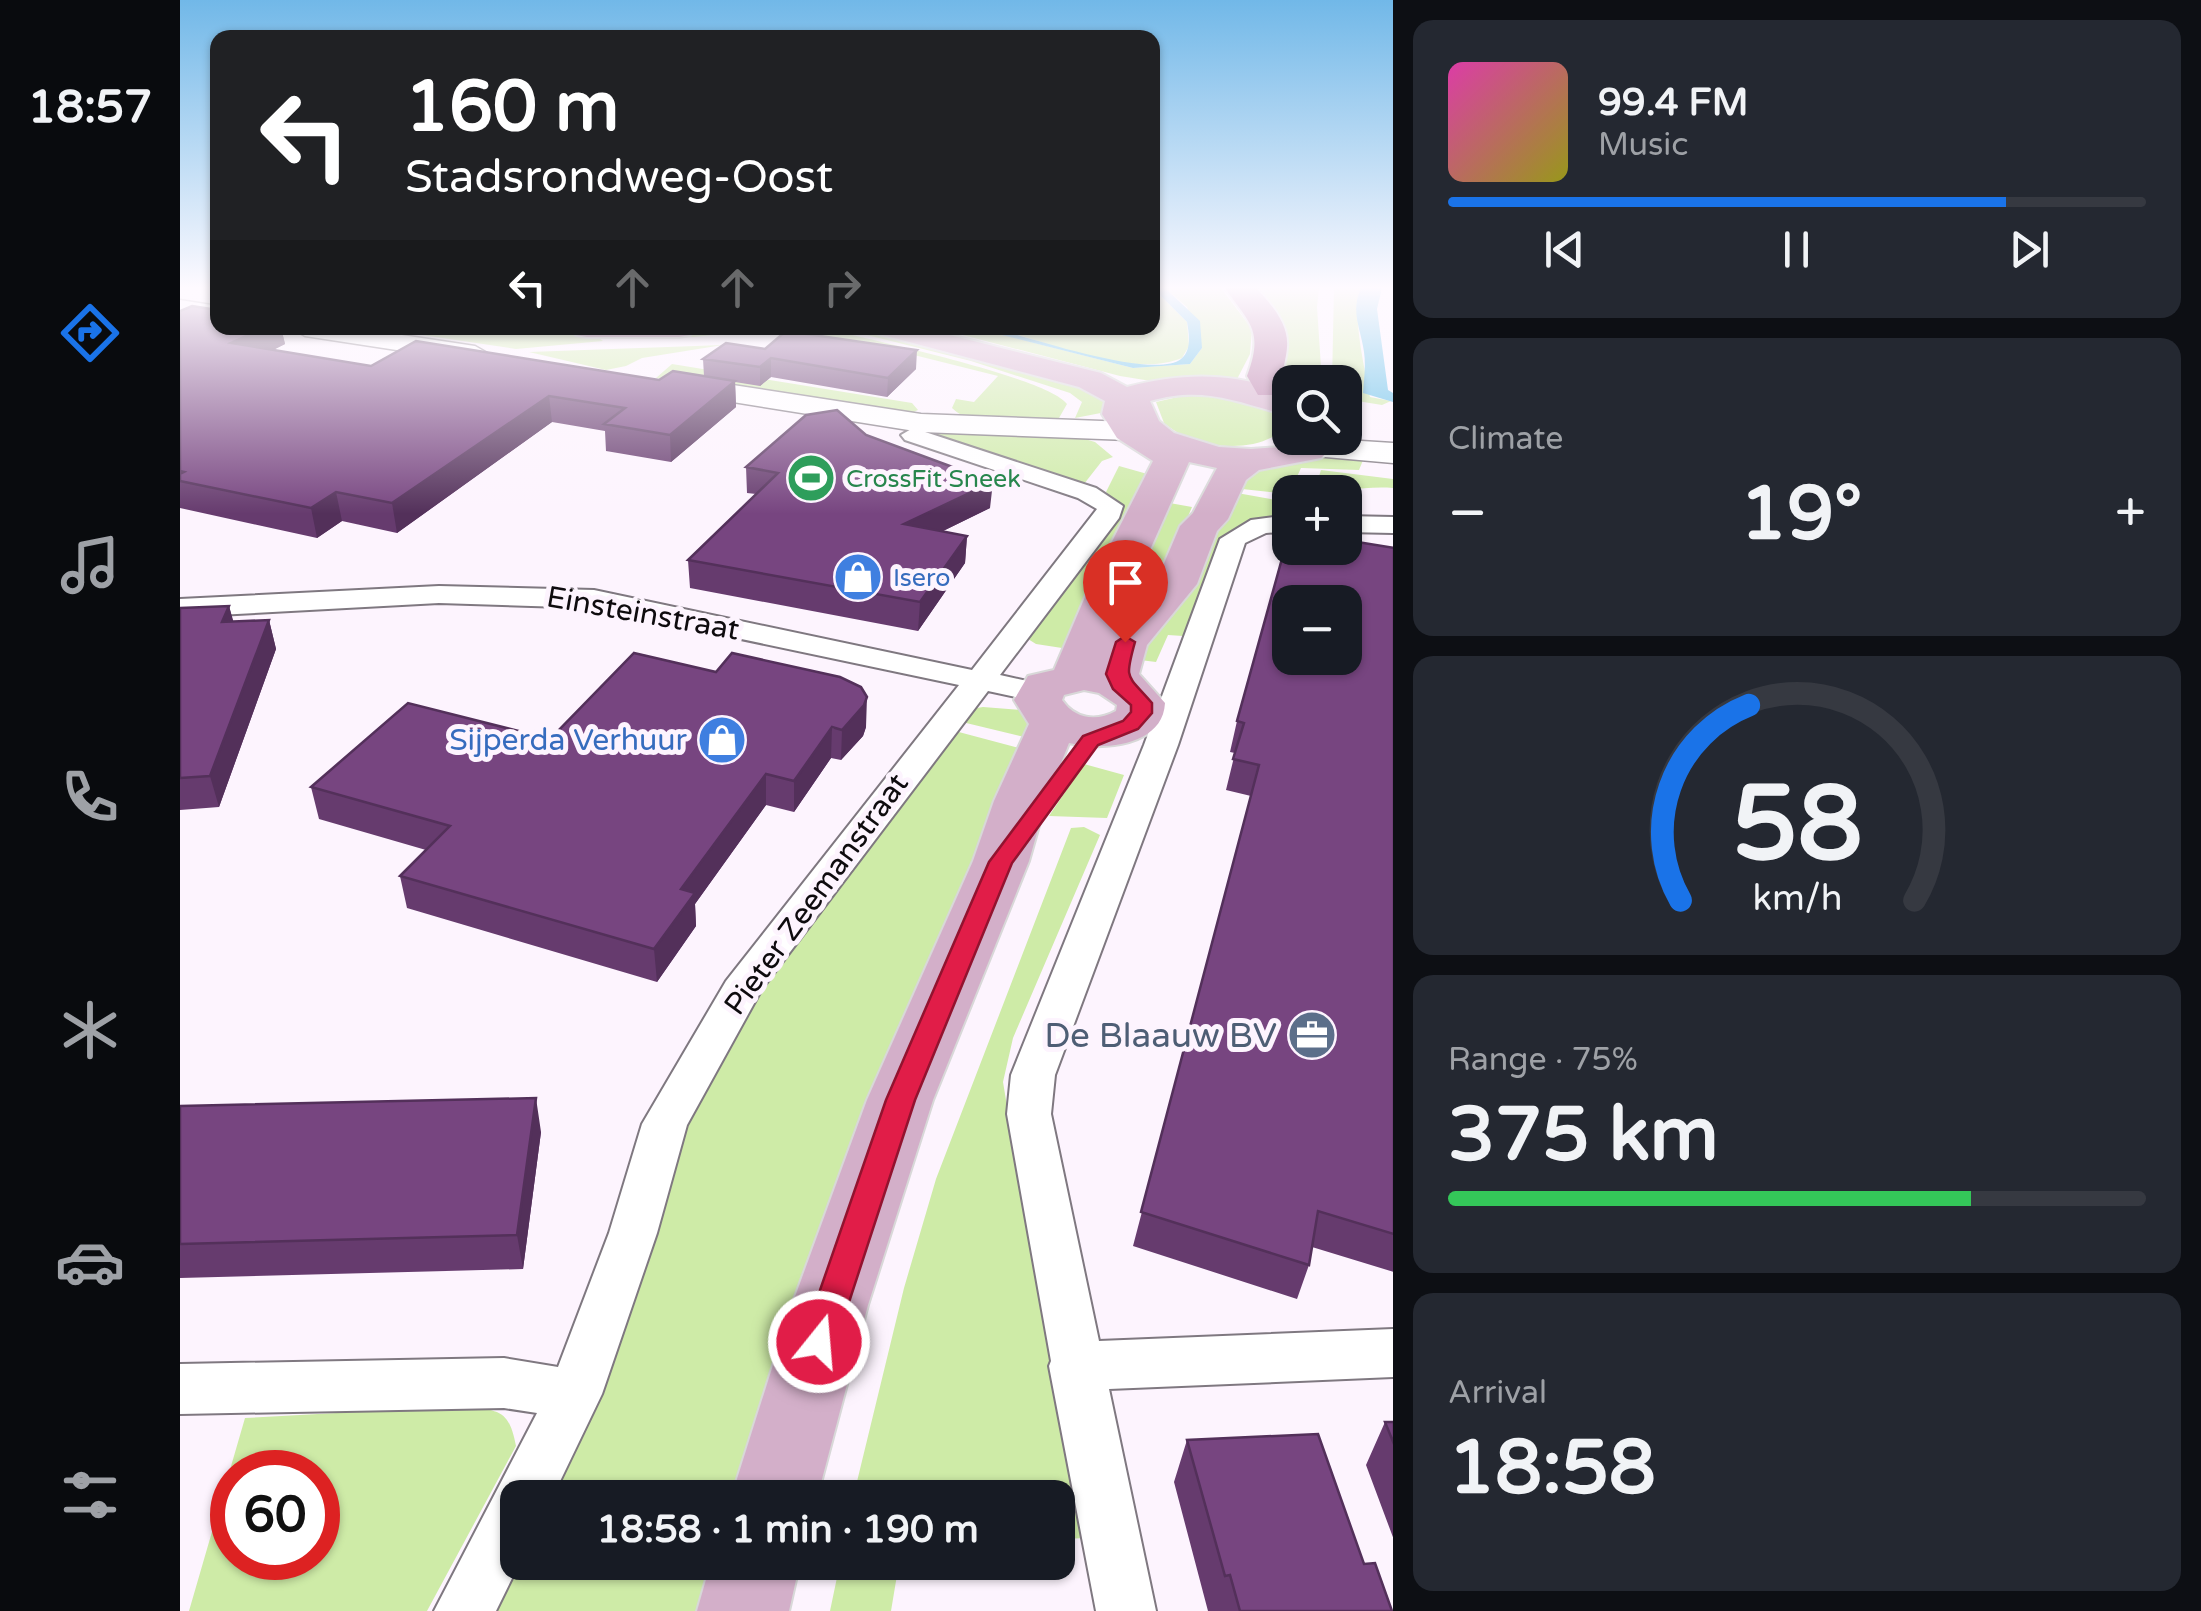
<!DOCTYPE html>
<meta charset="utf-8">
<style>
:root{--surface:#171b24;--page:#242831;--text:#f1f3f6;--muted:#9ea1a6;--line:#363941;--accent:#1a73e8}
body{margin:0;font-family:"Varela Round",sans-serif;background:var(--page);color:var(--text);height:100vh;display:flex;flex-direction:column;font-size:38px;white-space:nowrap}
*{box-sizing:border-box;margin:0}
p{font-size:32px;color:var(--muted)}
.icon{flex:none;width:55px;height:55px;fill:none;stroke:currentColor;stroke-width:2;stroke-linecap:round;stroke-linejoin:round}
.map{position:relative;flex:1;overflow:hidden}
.side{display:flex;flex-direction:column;gap:20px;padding:20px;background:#0d0f14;width:808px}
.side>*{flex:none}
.hud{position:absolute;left:30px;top:30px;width:950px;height:305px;border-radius:20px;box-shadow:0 2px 8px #0004;background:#202124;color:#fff;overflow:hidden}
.fabs{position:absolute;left:1092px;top:365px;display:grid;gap:20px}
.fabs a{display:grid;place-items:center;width:90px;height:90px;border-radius:20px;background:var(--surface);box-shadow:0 2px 8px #0004;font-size:50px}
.speed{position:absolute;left:30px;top:1450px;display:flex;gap:20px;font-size:50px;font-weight:700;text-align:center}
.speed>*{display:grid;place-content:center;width:130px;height:130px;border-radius:50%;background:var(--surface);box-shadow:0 2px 8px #0004;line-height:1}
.speed .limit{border:15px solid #d22;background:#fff;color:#111}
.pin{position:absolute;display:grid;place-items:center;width:85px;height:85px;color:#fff;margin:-102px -42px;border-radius:50% 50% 50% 0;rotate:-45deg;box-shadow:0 0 10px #0007}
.pin .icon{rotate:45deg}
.me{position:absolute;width:110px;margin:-55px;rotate:17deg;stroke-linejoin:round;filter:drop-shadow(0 0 8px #0008)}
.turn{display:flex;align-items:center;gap:35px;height:210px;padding:0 30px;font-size:45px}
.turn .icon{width:130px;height:130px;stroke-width:2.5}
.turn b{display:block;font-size:70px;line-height:85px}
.lanes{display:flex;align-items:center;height:95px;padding:0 30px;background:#0003;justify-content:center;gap:50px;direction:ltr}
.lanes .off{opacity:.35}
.big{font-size:75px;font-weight:700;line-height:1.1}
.side .widget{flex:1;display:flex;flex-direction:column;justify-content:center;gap:15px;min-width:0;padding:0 35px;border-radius:20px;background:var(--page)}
.side .dial{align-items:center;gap:0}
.dial svg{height:260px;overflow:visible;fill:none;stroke:var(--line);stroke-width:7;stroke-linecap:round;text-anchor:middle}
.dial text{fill:var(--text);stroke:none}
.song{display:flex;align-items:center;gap:30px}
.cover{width:120px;height:120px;border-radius:15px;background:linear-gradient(135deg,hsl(320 70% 55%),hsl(60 70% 35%))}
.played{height:10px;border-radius:5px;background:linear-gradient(90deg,var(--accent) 80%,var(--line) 80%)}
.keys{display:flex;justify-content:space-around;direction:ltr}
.heat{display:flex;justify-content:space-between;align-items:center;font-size:55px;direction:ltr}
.charge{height:15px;border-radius:8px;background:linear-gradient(90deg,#34c759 75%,var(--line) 0)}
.trip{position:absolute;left:320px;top:1480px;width:575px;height:100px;border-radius:20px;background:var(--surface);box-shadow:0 2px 8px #0004;font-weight:700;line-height:100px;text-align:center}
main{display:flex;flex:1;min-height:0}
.tabs{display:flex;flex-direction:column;width:180px;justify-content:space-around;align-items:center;background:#090b0e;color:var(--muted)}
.tabs .icon{width:70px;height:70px}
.tabs .current{color:var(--accent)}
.tabs b{font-size:45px;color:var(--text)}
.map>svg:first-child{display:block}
.green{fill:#ceeba7;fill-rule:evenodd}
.water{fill:#5ebde7}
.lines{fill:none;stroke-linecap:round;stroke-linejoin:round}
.street-casing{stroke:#7f7880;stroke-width:4}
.secondary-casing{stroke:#7f7880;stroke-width:3}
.primary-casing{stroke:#d8d8d8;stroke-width:4}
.highway-casing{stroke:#d8d8d8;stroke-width:4}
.street{fill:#fff;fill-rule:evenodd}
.secondary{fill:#fff;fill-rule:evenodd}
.primary{fill:#d3afc9;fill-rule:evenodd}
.highway{fill:#b67aa5;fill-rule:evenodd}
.wall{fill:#663b6e}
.shaded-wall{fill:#53305a}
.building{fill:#774580;stroke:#53305a;stroke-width:2.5;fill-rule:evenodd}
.route{fill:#e11d48;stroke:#92132f;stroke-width:2.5}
.labels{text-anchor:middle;stroke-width:10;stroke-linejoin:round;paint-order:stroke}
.far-leisure-label{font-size:25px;fill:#27864d;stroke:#fdf4fe;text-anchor:start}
.far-shop-label{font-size:25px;fill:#366cbe;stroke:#fdf4fe;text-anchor:start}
.street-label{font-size:30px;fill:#0e0b0e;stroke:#fdf4fe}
.shop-label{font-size:30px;fill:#366cbe;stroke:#fdf4fe;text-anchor:end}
.near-service-label{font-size:35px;fill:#4e5e75;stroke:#fdf4fe;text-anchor:end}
</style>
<main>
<nav class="tabs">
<b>18:57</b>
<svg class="icon current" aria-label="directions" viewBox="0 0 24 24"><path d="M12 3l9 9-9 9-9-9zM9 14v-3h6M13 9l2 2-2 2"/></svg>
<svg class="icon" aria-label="music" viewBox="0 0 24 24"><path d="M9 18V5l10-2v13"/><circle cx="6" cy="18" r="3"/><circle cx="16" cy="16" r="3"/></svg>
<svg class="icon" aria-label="phone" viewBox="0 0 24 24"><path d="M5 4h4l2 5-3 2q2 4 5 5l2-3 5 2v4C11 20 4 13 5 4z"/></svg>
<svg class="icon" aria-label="climate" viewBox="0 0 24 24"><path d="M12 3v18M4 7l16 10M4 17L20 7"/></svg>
<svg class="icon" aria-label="car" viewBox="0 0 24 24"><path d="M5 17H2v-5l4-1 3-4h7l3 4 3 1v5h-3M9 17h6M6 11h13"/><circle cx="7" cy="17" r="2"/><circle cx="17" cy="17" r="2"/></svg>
<svg class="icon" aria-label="filters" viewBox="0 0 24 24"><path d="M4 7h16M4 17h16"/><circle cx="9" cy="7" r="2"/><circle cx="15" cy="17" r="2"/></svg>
</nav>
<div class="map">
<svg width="1214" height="1611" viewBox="0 0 1214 1611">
<rect width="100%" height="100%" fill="#fdf4fe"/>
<path class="green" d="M973,288L1007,322L1009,346L1002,358C951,379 869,342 817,329L812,332L953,368L1010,364L1022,348L1007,307L985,288H1041L1072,329L1070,354L1054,385L971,381L940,376L756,328H972Z
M1066,288H1139L1137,307L1142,382H1110V393L1100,388Z
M1154,288H1181C1171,312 1185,370 1190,397L1211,401L1202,405L1165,399V382H1152Z
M195,328L494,331L594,328L514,337L419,338L423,341L336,349Z
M659,328C736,328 856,364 924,400L926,412L895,418L902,402L890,393L791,361Z
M648,329C690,340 867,377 887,404L879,418C849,419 795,432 772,408L776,399L794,402L818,376L714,350L612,335Z
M543,345L462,358L446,366L426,370L349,352Z
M492,364L732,403L738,410L725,416L476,378Z
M1011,394C1038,395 1088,399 1104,423L1103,430C1072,456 1013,448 984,423L976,402Z
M728,427L898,437L915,442L933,457L922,461L904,484Z
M1141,453H1186L1179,470L1121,468L1109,494L1053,488L1060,473Z
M939,466L978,477L895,650L856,644L848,639L939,505L926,492Z
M1141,470L1213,479V488C1185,486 1161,492 1134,492Z
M1046,491L1107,502L1101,516L1070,523L1045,535L1003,636L988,635L976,662L952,659Z
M984,502L1012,507L978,588L938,632L931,616Z
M803,707L842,710L853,722L852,739L782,722L791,709Z
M775,731L847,750L735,995L552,1497L367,1498L510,1110L590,979Z
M904,764L944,775L927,818L869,816Z
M904,827L920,835L833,1038L823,1082L853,1263L909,1538L878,1539V1498H673L724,1288L756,1179L891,828Z
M285,1406C319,1411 329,1409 336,1446L247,1611H9L65,1418ZM52,1472H138V1558H52Z
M338,1562L533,1563L520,1611H309Z
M660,1563H719L711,1611H650Z"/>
<path class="water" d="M973,288H985L1020,321L1022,348L1010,364L953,368L810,332L817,329C851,338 974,380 1001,359C1012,350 1009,334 1007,322Z
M1181,288H1202L1197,309L1208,390L1213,393V402L1183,393C1184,380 1186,365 1184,352C1181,329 1170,312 1181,288Z"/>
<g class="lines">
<g class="street-casing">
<path id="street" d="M733,428L916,488L943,506L939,518L820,675L870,686L875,693L870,700L859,702L808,691L582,989L507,1125L477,1233L422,1394L372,1498H338L340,1562L316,1611H254L357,1413L324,1408L0,1414V1364L324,1358L378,1367L429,1233L462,1124L546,981L779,685L414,608L259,603L0,617V599L259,586L414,590L792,670L917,509L898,498L725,440L721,435Z
M1110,515V531L1086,533L1065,543L998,745L875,1075L871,1114L919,1341L1214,1329V1377L929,1389L976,1611H916L869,1366L871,1361L827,1114L831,1075L964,745L1040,539L1071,520Z
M1165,516L1214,517V533L1165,532Z"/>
</g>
<g class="secondary-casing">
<path id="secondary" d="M0,300L38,306V322L0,316Z
M112,328H175L295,346L309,354L295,362L125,336Z
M494,376L741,414L948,422L959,424L964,431L959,438L948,440L741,432L484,391L479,385L484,379Z
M1134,438L1214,443V463L1123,455L1118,448L1123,441Z"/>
</g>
<g class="primary-casing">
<path id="primary" d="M694,328H742L921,373L947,387C1002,372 1057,372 1110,394V416C1059,403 1025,385 970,401L979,421L994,433L1039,447L1071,449L1101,447L1123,438H1163L1141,458L1079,470L1066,480L1048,519L1037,531L1017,584L967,645L959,674L985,703C983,746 923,751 889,743L866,801L849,861L753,1100L688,1305L637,1498H551L612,1305L687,1100L793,861L814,801L849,724L834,700L848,676L874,670L911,583L973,461L937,438L922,414L925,401L899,387L699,334ZM1009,462L1037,468L1013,513L1000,526L977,580L937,624ZM904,690L919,693L937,705L936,711C916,722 895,719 882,700L884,695Z
M531,1562H620L609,1611H517Z"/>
</g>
<g class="highway-casing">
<path id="highway" d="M1045,288H1076C1091,304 1109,324 1107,347C1106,364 1099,372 1107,388L1102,395H1078L1067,376C1084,330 1070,324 1045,288Z
M392,328H514L510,335L499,337H407L396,335Z"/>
</g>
<use href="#street" class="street"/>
<use href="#secondary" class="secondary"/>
<use href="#primary" class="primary"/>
<use href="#highway" class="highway"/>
</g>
<path class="wall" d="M0,311L38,328H101L105,344L93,350L191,366L479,380L524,376L523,359L546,343L736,369L707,397L591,377L580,386L555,382L556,407L491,462L426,451L425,431L372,422L217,533L162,521L137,538L0,508Z
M686,435L810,508L763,531L787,536L785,563L738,631L510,588L508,560L576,494L567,493L566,467Z
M1110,548H1214V1272L1132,1247L1129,1265L1117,1299L953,1246L1071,796L1046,790L1055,753L1050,752L1057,721Z
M49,606L53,622L89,620L96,649L39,807L0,810V608Z
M686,727L683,736L661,760L651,758L614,812L586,805L515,904L516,926L477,982L227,908L220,876L246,850L139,819L131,787L370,739Z
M0,1106L361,1132L343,1269L0,1278Z
M1205,1422H1214V1540L1186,1465Z
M1007,1440L1184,1564L1212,1611H1028L994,1482Z"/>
<path class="shaded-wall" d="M84,328H101L105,344L57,368L51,343Z
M737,350L736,369L707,397L708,378Z
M591,358V377L580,386V367Z
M555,381L556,407L491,462L490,435Z
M369,396L372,422L217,533L212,503Z
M813,482L810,508L722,551L724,524Z
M156,492L162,521L137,538L131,508Z
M787,536L785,563L738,631L740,602Z
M49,606L57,634L42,622Z
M89,620L96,649L39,807L30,776Z
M687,697L686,727L683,736L661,760L662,730Z
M652,727L651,758L614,812V781Z
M586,774V805L515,904L516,926L477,982L474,949L501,889Z
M356,1098L361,1132L343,1269L337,1235Z"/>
<path class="building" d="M12,306L38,310V328H84L51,343L191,366L236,341L479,380L493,371L555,381L490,435L424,424L445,408L369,396L212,503L156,492L131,508L0,481V474L4,472L0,471V311Z
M606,331L737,350L708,378L591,358L580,367L523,359L546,343L585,349Z
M657,410L686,435L813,482L724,524L787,536L740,602L508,560L598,473L566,467L626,415Z
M1108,537H1110V548H1165V540L1214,548V1234L1138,1211L1129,1265L961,1212L1079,765L1053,759L1064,723L1057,721ZM1110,602H1165V658H1110Z
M49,606L42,622L89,620L30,776L0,778V608Z
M454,653L536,672L552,653L660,677L681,687L687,697L684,705L662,730L652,727L614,781L586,774L501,889L515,893L474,949L220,876L270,826L131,787L228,703L370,739Z
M356,1098L337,1235L0,1244V1106Z
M1205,1422H1214V1444Z
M1138,1434L1184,1564L1195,1563L1212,1611H1060L1050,1575L1045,1576L1007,1440Z"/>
<linearGradient id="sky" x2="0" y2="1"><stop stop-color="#71b8e8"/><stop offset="0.56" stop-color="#fefaff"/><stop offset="1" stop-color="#fefaff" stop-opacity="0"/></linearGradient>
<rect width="1214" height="514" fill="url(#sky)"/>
<path class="route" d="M945,636L955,642C944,681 947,674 972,703V713L958,729L918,745L832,863L735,1100L656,1342L651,1353L639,1358L627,1353L622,1342L706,1100L809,862L903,736L943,721L951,712V705L933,689L926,674L936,642Z"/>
<defs>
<g id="stadium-disc" transform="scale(2.5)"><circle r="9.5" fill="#2e9e5b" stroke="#fdf4fe"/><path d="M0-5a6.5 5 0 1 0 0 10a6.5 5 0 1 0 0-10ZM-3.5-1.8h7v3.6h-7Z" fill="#fff"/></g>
<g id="shop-disc" transform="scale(2.5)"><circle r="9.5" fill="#3f7fe0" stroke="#fdf4fe"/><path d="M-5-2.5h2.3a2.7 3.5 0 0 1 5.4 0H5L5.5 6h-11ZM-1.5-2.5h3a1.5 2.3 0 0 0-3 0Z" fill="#fff"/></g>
<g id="office-disc" transform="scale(2.5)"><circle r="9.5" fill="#5c6f8a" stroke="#fdf4fe"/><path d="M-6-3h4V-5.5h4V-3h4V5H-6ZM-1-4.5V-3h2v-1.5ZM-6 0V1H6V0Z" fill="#fff"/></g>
</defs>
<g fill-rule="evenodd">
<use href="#stadium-disc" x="631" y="478"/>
<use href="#shop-disc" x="678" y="577"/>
<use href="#shop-disc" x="542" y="740"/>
<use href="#office-disc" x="1132" y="1035"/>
</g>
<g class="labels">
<g class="far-leisure-label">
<text x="666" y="487">CrossFit Sneek</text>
</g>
<g class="far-shop-label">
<text x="713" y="586">Isero</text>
</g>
<g class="street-label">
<text transform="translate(463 613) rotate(10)" y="10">Einsteinstraat</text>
<text transform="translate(636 894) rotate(-54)" y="10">Pieter Zeemanstraat</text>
</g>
<g class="shop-label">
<text x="507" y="750">Sijperda Verhuur</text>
</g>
<g class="near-service-label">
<text x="1097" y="1047">De Blaauw BV</text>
</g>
</g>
</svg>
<div class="fabs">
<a><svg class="icon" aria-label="search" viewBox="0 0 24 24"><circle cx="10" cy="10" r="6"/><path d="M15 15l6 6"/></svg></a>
<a>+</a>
<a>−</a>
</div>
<div class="speed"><div class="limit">60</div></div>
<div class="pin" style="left:945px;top:642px;background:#d93025"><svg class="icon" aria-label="arrive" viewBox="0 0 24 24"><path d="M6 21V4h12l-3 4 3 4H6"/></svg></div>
<svg class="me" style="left:639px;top:1342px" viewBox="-20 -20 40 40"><circle r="17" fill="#e11d48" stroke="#fff" stroke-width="3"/><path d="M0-11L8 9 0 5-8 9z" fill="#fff"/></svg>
<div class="trip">18:58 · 1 min · 190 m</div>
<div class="hud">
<div class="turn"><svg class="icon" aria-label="left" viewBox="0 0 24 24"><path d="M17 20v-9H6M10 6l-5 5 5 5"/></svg><div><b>160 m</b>Stadsrondweg-Oost</div></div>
<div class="lanes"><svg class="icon" aria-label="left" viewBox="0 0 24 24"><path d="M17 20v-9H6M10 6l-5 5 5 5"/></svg><svg class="icon off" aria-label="ahead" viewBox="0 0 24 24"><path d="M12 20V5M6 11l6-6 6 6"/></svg><svg class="icon off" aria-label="ahead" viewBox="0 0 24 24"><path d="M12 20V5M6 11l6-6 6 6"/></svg><svg class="icon off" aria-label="right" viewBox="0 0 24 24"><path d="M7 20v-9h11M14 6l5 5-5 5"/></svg></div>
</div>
</div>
<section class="side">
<div class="widget">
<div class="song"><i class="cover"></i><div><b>99.4 FM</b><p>Music</p></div></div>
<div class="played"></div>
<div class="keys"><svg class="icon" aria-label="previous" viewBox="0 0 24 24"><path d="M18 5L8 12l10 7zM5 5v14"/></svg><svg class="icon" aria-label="pause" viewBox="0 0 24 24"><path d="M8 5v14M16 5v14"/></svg><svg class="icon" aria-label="next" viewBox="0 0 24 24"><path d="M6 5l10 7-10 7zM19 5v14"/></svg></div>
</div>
<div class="widget"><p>Climate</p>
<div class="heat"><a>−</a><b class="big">19°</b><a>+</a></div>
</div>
<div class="widget dial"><svg viewBox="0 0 100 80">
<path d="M14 69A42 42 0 1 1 86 69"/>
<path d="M14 69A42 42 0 0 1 35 9" stroke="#1a73e8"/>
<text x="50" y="56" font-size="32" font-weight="700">58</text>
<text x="50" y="72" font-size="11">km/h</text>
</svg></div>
<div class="widget"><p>Range · 75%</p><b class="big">375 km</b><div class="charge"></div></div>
<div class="widget"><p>Arrival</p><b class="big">18:58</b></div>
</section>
</main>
